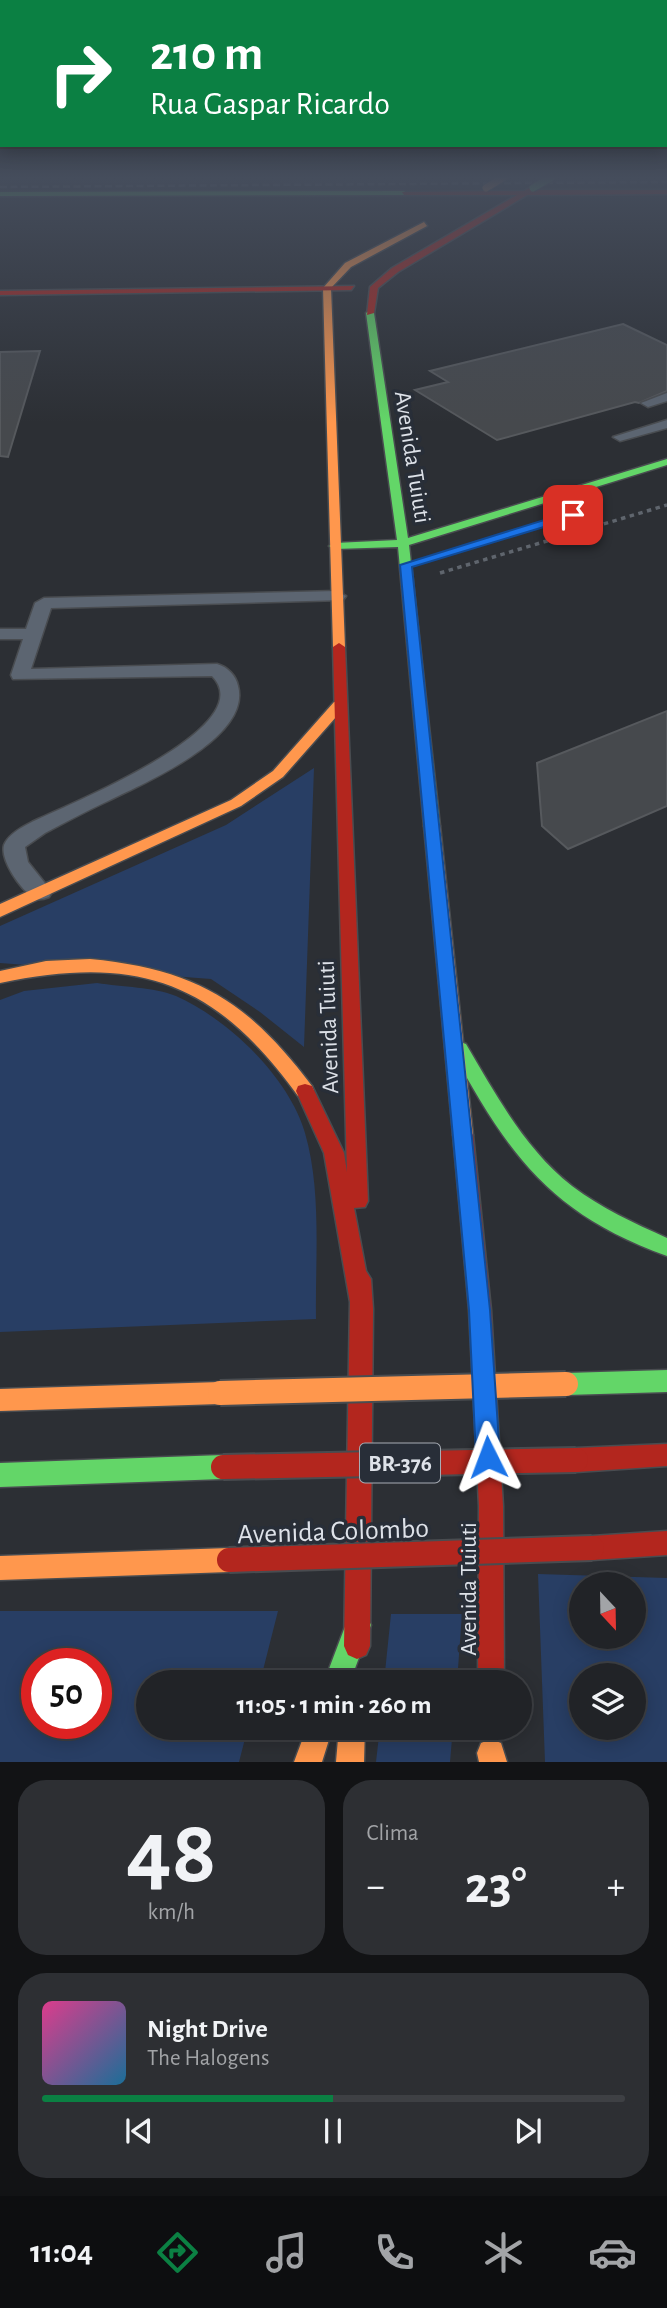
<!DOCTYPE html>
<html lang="pt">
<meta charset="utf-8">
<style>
:root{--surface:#212327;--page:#2d2f33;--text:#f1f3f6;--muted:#a2a4a7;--line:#3e4044;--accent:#0b8043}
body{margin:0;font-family:"Alegreya Sans",sans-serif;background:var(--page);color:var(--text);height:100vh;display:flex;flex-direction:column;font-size:26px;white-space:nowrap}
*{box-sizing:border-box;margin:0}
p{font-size:23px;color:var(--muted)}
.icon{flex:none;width:38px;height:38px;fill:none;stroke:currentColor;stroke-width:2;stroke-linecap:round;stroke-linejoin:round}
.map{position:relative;height:1762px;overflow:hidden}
.details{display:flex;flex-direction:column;gap:18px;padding:18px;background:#121315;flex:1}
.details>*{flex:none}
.top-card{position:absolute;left:0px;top:0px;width:668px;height:147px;box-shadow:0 4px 18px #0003,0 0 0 2px var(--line);background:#0b8043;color:#fff;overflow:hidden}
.needle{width:46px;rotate:158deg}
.buttons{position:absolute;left:569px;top:1572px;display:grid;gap:14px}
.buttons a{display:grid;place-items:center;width:77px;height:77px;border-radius:50%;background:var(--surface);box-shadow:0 4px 18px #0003,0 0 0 2px var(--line);font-size:35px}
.speed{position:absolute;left:21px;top:1648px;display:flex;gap:14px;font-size:35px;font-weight:700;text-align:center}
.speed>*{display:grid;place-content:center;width:91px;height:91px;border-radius:50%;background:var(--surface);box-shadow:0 4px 18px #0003,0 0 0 2px var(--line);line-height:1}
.speed .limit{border:10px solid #d22;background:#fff;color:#111}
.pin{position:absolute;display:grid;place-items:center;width:60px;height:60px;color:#fff;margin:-30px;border-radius:14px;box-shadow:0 4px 10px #0006}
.me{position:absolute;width:77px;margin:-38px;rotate:357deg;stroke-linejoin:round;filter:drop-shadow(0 0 5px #0008)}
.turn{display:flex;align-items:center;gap:24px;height:147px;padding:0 35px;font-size:32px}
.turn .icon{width:91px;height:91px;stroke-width:2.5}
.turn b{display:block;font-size:49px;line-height:60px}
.big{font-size:52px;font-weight:700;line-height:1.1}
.details .tile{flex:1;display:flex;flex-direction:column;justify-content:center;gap:10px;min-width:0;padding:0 24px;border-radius:28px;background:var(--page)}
.details .dial{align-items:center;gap:0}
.dial b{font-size:91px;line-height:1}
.song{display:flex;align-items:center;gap:21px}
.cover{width:84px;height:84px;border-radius:10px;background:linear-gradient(135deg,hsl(330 70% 55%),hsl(200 70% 35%))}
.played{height:7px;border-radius:4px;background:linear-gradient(90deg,var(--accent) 50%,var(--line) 50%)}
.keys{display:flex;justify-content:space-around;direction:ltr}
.heat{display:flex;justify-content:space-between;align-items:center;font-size:38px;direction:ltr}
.details .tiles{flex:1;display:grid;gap:18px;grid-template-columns:1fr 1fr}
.tile:last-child{grid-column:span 2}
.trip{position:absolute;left:136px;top:1670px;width:396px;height:70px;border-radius:35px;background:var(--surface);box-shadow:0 4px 18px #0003,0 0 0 2px var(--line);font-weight:700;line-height:70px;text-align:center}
.tab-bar{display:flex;height:112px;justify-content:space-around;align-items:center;background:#0d0e10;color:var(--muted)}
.tab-bar .icon{width:49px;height:49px}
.tab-bar .current{color:var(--accent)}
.tab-bar b{font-size:32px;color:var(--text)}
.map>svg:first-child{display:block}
.green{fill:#283e64;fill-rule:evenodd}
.building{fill:#46494d;stroke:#56595d;stroke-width:2}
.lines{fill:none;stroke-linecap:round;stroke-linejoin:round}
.lane-casing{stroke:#494c50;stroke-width:3}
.fast-casing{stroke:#494c50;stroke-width:3}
.slow-casing{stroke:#494c50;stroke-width:3}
.jam-casing{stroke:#494c50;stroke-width:3}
.path{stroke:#5f656d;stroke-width:3.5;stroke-dasharray:4.5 4.5;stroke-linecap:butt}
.lane{fill:#5c6571;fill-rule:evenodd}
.fast{fill:#63d668;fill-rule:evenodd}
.slow{fill:#ff974d;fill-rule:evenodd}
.jam{fill:#b3261e;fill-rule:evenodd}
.rail{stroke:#686d75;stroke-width:2.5;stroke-dasharray:7 3.5;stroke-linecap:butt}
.fast-bridge-casing{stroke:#494c50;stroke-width:9;stroke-linecap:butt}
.slow-bridge-far1-casing{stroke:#494c50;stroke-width:9;stroke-linecap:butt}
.slow-bridge-casing{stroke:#494c50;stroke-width:28;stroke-linecap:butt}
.jam-bridge-casing{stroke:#494c50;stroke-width:28;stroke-linecap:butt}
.fast-bridge{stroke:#63d668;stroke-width:7}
.slow-bridge-far1{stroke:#ff974d;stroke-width:7}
.slow-bridge{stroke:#ff974d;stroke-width:24}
.jam-bridge{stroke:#b3261e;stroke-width:24}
.route{fill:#1a73e8;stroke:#114b97;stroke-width:2}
.labels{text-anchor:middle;stroke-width:7;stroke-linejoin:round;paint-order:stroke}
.shield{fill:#282e38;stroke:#a7acb4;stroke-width:2}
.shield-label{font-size:23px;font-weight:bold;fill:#dee2e9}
.street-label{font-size:24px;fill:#dee2e9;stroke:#282e38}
.near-street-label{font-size:28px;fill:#dee2e9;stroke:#282e38}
</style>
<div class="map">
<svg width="667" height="1762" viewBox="0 0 667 1762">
<rect width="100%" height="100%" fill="#2c2f34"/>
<path class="green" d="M314,768L304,1047L260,1012L211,979L0,963V926L226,825Z
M97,983C122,987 154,987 176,996C228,1019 289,1077 305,1133C322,1192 315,1259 316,1319L0,1332V1000L24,991Z
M538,1574L667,1578V1762H545ZM581,1584H634V1636H581ZM581,1675H634V1727H581Z
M0,1611H278L260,1682H149V1727H248L239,1762H0ZM37,1664H96V1724H37Z
M391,1614H462L457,1682H384Z
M380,1727H453L450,1762H376Z"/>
<path class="building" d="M623,324L667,345V391L639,403L635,402L497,440L415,390L448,382L430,371Z
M40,351L8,457L0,456V352Z
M667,711V806L568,849L542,826L537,763Z"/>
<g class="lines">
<g class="lane-casing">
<path id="lane" d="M667,393V401L648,407L641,403Z
M667,420V428L620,441L613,437Z
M337,591L346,596L343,600L51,608L31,669L217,664C228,667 236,676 238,686C252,738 142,784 108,801C86,811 66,822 45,833L25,847L28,862L52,892L49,897C44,899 38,901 33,897C20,889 0,860 4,845C8,835 20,828 30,823C61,807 264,728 212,676L13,679L11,675L23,639H0V629H26L35,603L44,598Z"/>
</g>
<g class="fast-casing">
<path id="fast" d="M0,192L404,191L407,193L404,195L0,196Z
M370,310L374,313L408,538L667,459V465L409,545L440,826L432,831L424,826L398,547L335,549L329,546L335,543L397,540L366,313Z
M460,1042L466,1044C496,1095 525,1149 572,1186C601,1208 634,1223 667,1238V1256C550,1214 508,1154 451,1049L454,1044Z
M667,1370V1392L566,1395L558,1391L555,1384L558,1377L566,1373Z
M223,1455L231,1459L235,1467L231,1475L223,1479L0,1487V1463Z
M358,1612L367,1616L371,1625L350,1682H324L349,1616Z"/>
</g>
<g class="slow-casing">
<path id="slow" d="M424,222L427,226L351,267L331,288L345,647L339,651L333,647L323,288L345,263Z
M339,701L346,705L344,708L283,777L241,806L0,917V904L231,800L273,771L334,702Z
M432,821L440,826L473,1135L470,1140L463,1143L456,1140L453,1135L424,826Z
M90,959C196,969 249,1002 312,1086L314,1091L312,1096L305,1098L298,1096C215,981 138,954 0,983V971L46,961Z
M220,1382L228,1385L231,1393L228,1401L220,1404L0,1411V1389Z
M229,1548L238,1551L241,1560L238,1569L229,1572L0,1580V1556Z
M307,1727H333L322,1762H294Z
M339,1727H365L364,1762H336Z
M491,1739L501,1743L507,1762H479L477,1753L481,1743Z"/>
</g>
<g class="jam-casing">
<path id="jam" d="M531,187H535L534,190H667V194L527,195L398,272L378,288L374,313L367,315L370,287L392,268L517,195H404L402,192L524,191Z
M354,286L351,290L0,295V291Z
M339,643L345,647L368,1201L365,1207L354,1208L366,1271L371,1279L373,1309L370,1646L366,1655L357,1659L348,1655L344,1646L350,1302L324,1153L296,1091L298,1086L305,1084L312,1086L344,1153L347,1172L333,647Z
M463,1127L470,1130L473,1135L491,1310L503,1506L504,1682H478L479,1506L469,1310L453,1135L456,1130Z
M667,1444V1466L576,1472L568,1468L564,1460L568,1452L576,1448Z
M667,1531V1555L592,1560L583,1557L580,1548L583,1539L592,1536Z"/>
</g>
<path class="path" d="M440,573L667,505"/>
<use href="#lane" class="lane"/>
<use href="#fast" class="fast"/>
<use href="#slow" class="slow"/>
<use href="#jam" class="jam"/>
<path class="rail" d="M0,187L667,182"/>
<g class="fast-bridge-casing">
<path id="fast-bridge" d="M533,188L552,177"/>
</g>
<g class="slow-bridge-far1-casing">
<path id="slow-bridge-far1" d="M486,188L504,177"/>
</g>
<g class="slow-bridge-casing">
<path id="slow-bridge" d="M220,1393L566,1384"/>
</g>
<g class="jam-bridge-casing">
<path id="jam-bridge" d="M223,1467L576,1460
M229,1560L592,1548"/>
</g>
<use href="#fast-bridge" class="fast-bridge"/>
<use href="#slow-bridge-far1" class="slow-bridge-far1"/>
<use href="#slow-bridge" class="slow-bridge"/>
<use href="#jam-bridge" class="jam-bridge"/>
</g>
<linearGradient id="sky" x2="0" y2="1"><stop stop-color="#181a1d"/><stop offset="0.42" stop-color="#454d5c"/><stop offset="1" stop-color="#454d5c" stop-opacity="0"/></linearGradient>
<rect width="667" height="423" fill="url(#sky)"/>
<path class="route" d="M573,511L578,515L577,517L412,567L490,1310L500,1457L496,1465L488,1469L480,1465L476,1457L469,1310L400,565Z"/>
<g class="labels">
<rect class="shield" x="360" y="1443.5" width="80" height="39" rx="5"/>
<g class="shield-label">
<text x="400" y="1471">BR-376</text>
</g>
<g class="street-label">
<text transform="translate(413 457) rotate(81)" y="8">Avenida Tuiuti</text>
<text transform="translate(328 1027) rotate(-92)" y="8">Avenida Tuiuti</text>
<text transform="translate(468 1589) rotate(-90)" y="8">Avenida Tuiuti</text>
</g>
<g class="near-street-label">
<text transform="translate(333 1530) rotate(-2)" y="10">Avenida Colombo</text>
</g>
</g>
</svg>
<div class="buttons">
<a><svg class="needle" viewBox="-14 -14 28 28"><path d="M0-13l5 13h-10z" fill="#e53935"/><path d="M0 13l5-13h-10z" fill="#a2a4a7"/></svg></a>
<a><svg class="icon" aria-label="layers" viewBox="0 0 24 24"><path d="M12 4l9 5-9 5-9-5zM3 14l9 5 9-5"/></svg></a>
</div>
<div class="speed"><div class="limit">50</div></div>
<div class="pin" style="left:573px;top:515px;background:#d93025"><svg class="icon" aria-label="arrive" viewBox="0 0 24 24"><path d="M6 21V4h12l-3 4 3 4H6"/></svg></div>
<svg class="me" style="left:488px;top:1457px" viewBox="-20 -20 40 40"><path d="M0-17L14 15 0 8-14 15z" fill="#1a73e8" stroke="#fff" stroke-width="4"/></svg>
<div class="trip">11:05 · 1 min · 260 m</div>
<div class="top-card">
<div class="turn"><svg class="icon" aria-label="right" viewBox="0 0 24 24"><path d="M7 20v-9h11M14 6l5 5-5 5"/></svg><div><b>210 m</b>Rua Gaspar Ricardo</div></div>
</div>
</div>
<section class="details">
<div class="tiles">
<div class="tile dial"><b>48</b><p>km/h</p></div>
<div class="tile"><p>Clima</p>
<div class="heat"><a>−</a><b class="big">23°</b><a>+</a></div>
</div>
<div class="tile">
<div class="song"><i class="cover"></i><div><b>Night Drive</b><p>The Halogens</p></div></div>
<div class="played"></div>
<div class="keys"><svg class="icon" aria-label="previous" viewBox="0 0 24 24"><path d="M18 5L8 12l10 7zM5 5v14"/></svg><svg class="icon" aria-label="pause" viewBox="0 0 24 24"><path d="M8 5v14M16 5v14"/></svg><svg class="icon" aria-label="next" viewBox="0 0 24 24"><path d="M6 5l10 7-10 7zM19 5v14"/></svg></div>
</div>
</div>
</section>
<nav class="tab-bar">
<b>11:04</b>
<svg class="icon current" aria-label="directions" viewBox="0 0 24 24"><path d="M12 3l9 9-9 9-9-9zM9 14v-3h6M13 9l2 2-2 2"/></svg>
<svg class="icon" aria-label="music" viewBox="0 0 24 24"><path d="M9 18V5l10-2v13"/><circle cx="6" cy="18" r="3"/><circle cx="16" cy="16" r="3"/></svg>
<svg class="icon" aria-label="phone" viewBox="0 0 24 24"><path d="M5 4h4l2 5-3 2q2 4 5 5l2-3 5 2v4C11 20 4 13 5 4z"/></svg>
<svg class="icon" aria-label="climate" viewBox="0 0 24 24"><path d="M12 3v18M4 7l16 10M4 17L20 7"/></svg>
<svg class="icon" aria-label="car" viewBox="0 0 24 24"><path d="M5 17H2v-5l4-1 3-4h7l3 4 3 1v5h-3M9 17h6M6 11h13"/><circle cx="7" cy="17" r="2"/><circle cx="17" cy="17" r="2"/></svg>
</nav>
